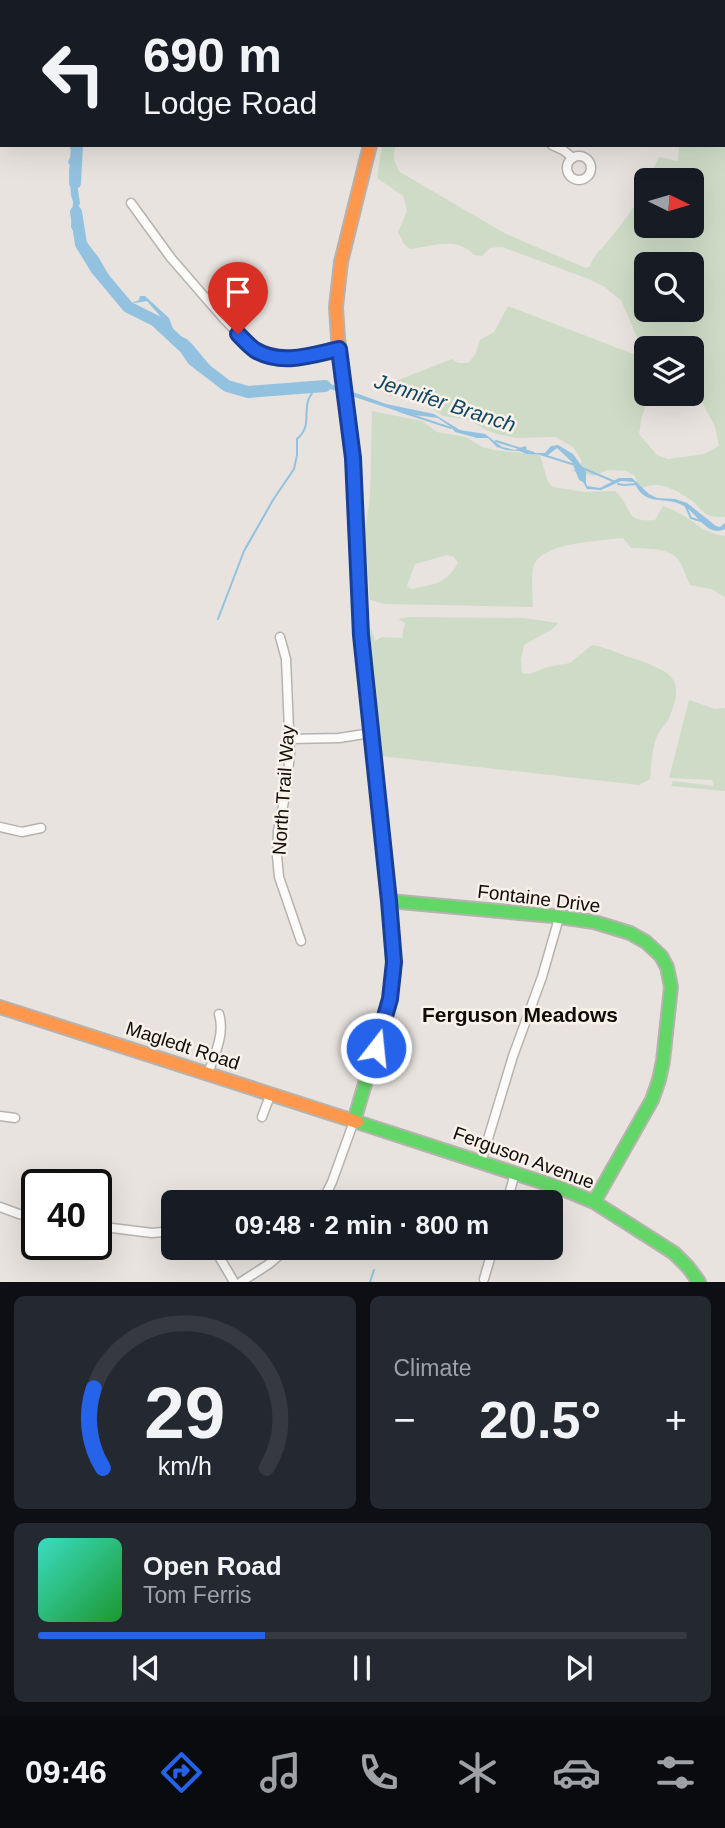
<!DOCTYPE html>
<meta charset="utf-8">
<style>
:root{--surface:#171b24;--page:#242831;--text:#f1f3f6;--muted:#9ea1a6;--line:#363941;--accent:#2563eb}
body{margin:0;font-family:Helvetica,sans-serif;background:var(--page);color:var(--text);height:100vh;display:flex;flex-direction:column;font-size:26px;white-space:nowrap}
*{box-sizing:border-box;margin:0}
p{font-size:23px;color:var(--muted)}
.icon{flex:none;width:38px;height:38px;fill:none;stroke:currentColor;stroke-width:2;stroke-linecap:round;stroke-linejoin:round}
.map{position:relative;height:1282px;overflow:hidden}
.details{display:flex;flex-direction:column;gap:14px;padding:14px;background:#0d0f14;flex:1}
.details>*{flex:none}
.guide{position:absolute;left:0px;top:0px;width:726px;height:147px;box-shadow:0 7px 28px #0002;background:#171b24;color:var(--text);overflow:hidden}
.needle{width:46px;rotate:95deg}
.fabs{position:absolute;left:634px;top:168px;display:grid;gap:14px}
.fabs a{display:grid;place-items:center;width:70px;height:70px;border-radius:10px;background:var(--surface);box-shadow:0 7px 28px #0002;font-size:35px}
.speed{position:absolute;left:21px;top:1169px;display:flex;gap:14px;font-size:35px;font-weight:700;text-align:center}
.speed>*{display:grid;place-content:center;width:91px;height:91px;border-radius:50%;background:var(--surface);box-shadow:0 7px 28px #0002;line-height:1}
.speed .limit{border:4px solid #111;border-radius:10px;background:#fff;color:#111}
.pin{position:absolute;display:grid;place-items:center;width:60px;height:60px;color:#fff;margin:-72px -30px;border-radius:50% 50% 50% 0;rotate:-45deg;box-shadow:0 0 7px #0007}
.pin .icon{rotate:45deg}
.me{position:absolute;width:77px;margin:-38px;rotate:16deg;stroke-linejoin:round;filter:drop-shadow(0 0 5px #0008)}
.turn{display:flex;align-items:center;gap:24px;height:147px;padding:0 28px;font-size:32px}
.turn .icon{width:91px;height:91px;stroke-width:2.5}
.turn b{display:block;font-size:49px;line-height:60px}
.big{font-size:52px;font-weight:700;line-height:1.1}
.details .widget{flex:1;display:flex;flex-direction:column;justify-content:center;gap:10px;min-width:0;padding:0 24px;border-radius:10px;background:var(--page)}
.details .dial{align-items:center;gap:0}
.dial svg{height:182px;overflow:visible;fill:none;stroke:var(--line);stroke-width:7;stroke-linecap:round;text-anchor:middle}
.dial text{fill:var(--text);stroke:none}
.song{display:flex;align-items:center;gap:21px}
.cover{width:84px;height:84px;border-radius:10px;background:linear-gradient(135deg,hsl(170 70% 55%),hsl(130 70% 35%))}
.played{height:7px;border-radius:4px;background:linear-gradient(90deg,var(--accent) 35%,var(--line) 35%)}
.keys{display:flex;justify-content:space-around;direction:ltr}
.heat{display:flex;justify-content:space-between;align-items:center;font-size:38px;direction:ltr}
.details .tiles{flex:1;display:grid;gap:14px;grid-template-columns:1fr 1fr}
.widget:last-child{grid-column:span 2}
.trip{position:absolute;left:161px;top:1190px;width:402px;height:70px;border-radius:10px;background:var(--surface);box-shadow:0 7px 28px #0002;font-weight:700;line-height:70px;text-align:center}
.tabs{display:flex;height:112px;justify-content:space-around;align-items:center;background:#090b0e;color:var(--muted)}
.tabs .icon{width:49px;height:49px}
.tabs .active{color:var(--accent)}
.tabs b{font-size:32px;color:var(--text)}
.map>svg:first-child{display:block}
.green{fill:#cedcc7;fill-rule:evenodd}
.water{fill:#93c2e0}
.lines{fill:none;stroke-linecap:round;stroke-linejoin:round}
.stream{stroke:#93c2e0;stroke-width:2}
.river{stroke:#93c2e0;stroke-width:12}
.street-casing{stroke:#b6b3af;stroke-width:11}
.fast-casing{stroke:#b6b3af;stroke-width:16}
.slow-casing{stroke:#b6b3af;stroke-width:16}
.street{stroke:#fcfbfa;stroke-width:8}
.fast{stroke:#63d668;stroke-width:12}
.slow{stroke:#ff974d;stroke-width:12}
.route-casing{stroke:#184099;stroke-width:18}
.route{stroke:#2563eb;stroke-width:12}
.labels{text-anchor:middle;stroke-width:5;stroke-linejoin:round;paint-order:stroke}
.street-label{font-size:19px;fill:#0f0c0a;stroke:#faf1e8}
.water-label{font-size:21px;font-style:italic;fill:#104766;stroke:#faf1e8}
.neighbourhood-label{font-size:21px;font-weight:bold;fill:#0f0c0a;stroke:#faf1e8}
</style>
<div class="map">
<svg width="725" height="1282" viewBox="0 0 725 1282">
<rect width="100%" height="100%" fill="#e8e3df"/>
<path class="green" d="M614,0H725V517C720,517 713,517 708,515C702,512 697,504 691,500C676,490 657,479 640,489L634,475L626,471L608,470L594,476L571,471L581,465V460L573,447L556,437L517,438L497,434L486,430L469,420L443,416L424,403L386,395V388L393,382L452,359L458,363H468L475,355L480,340L494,332L508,306L636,355L646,356V394H650L642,416L639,434L657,455L668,459L704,454L719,446L715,427L701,400L678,394H691V348H647L639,342L621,300L603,286L586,278L502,247L490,248L482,256L474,255C458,236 433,246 410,249L404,244L398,232L407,211L403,196L377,178L382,145H396C392,157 394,162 400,172L506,234L586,268L590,266C594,256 599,251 606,243C621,226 636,206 646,186V226H691V180H648L659,157L678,161L679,145H724V2H614ZM646,264H691V310H646Z
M372,411L422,421L437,432L466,437L482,447L494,450L540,455L548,482L553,487L585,492L615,491C634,508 623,523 655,520L663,506C670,509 678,512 684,516C702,527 702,532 725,536V597L711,589L690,585C686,577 683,565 677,558C666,547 644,549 631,548L623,538C601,541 546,542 535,563C530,573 533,596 533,607L385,604L370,600L365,530L370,497ZM448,555L454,557L458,563C445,585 434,584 411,589L407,586L415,564Z
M408,617L524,618L558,623L554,628L524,645L521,659L522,673L529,674L548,667L570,663L592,645C607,647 623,656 638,660C672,672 686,679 669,718C666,724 660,730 657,736C652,749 651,765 650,779L639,785L380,756L369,689L370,659L367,642L371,628L375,641L382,637L404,638L402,636L405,623L398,619Z
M689,700L715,709L725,708V791L671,786L673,781L714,786L712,780L669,778Z"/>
<path class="water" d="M69,145H77L75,171L80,203L78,209V231L99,258L123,300L132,303L139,300L140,296H145L169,318L175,334L187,339L193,345L222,380L234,382L252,393L265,391L279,385L328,383L386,404L434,414L460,430L485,434L502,447L515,450L525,446L527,448L525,450L530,453H545L551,446L558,445L573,454L586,472V483L587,486L600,488L619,478H632L649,494L657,498L675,499L687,503L716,526L720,527L725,523V529C706,538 697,511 680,504C661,496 645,507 634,482L621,481L601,490L587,489L583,482L579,480L572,462L557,448L548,455L527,454L519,451L506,450L497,447L488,438H477L455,432L451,427L438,418L406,414L324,387H280L267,393L251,395L240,393L221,382L210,373L191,348L182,344L171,335L160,316L147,301L128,304L115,296L105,273L94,256L82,247L71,227L73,202L71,195L69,171L70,166L68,162L72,153Z"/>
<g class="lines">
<path class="stream" d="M399,411L451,428
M496,441L534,453
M540,454L575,465
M580,467L613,481
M618,484L624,485L637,484
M686,507L691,518L701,521
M218,619L244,551L273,500L294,469L297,455V439C311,427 304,416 308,401C309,397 314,391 316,386
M370,1282L374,1270"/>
<path class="river" d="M109,2V0
M75,183L77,145
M76,212L81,244L97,270L128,307L156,321L185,348L193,360L218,379L227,386L248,392L325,386"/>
<g class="street-casing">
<path id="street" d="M224,0L225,2
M327,0L328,2
M552,145L563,150L573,158
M567 168a12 12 0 1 1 24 0a12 12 0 1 1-24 0Z
M131,203L171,258L223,318L253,349L267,355L286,359L339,349
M280,637L286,659L290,753L286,791L278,831L277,856L279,877L301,941
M290,739L339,738L371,733
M0,827L22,832L41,828
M208,1073C215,1054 225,1034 219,1014
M0,1116L15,1118
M262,1117L271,1093
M481,1162L513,1056L542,977L559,918
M327,1194L343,1202
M322,1202L332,1182L354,1121
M507,1202L515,1173
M0,1207L19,1214L37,1217
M96,1226L152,1233L173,1231
M214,1248L234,1282
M484,1279L493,1248
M241,1282L269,1264L288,1248"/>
</g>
<g class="fast-casing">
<path id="fast" d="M427,2L428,0
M389,901L553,916L594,922L630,933L646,942L661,956L667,967L671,987L663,1061L659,1080L652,1100L594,1202
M354,1121L390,999L394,971L389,901L361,635L356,532
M357,1122L563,1189L594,1202L674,1253L688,1267L699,1282"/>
</g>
<g class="slow-casing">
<path id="slow" d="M356,532L353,458L338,338L336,307L341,262L370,145
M0,1007L357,1122"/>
</g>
<use href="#street" class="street"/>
<use href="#fast" class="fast"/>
<use href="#slow" class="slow"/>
</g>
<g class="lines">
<g class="route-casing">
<path id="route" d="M238,334C243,339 249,346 255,350C281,366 312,355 339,349L353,458L361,635L389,901L394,962L390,999L376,1048"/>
</g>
<use href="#route" class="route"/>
</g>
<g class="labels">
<g class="street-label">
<text transform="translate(283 790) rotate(-86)" y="7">North Trail Way</text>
<text transform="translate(539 898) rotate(7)" y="7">Fontaine Drive</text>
<text transform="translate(183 1045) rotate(18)" y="7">Magledt Road</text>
<text transform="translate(524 1157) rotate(20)" y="7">Ferguson Avenue</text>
</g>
<g class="water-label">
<text transform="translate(445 403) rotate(18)" y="7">Jennifer Branch</text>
</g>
<g class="neighbourhood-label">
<text x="520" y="1022">Ferguson Meadows</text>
</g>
</g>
</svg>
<div class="fabs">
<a><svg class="needle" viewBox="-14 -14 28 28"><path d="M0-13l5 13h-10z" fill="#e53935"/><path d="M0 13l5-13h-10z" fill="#9ea1a6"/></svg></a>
<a><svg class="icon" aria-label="search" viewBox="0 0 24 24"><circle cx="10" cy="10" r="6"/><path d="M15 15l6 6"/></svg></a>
<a><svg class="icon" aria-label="layers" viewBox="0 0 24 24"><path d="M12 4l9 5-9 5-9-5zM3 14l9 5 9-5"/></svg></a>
</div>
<div class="speed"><div class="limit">40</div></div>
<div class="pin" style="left:238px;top:334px;background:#d93025"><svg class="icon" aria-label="arrive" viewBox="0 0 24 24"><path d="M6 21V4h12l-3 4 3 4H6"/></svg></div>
<svg class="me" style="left:376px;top:1048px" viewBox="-20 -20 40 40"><circle r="17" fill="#2563eb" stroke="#fff" stroke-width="3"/><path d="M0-11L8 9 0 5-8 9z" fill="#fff"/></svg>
<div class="trip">09:48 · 2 min · 800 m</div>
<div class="guide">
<div class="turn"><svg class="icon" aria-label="left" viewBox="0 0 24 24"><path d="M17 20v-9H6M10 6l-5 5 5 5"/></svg><div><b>690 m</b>Lodge Road</div></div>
</div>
</div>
<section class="details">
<div class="tiles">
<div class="widget dial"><svg viewBox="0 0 100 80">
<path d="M14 69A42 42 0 1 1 86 69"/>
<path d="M14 69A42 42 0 0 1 10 34" stroke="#2563eb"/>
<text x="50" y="56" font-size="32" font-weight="700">29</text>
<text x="50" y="72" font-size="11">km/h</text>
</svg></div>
<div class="widget"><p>Climate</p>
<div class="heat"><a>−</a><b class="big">20.5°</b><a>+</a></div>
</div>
<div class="widget">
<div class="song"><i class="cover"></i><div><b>Open Road</b><p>Tom Ferris</p></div></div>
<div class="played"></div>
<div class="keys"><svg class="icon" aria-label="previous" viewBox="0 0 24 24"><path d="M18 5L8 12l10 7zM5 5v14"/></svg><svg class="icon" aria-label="pause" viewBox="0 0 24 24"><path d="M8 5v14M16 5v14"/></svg><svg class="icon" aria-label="next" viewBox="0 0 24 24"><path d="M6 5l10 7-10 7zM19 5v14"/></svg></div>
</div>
</div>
</section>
<nav class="tabs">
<b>09:46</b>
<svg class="icon active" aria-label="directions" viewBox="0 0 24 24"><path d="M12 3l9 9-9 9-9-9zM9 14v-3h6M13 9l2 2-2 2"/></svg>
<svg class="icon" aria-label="music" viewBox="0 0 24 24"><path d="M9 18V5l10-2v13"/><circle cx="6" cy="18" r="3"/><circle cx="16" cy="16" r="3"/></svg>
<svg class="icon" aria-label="phone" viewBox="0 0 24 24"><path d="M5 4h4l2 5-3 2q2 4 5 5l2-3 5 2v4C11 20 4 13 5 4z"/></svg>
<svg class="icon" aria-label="climate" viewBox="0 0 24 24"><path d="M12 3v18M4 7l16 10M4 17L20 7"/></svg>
<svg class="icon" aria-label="car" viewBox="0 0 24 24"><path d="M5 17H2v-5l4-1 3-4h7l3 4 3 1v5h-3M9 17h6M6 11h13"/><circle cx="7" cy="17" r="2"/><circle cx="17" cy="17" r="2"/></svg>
<svg class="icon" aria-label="filters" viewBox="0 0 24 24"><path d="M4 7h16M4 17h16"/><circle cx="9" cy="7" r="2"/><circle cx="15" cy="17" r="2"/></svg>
</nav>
